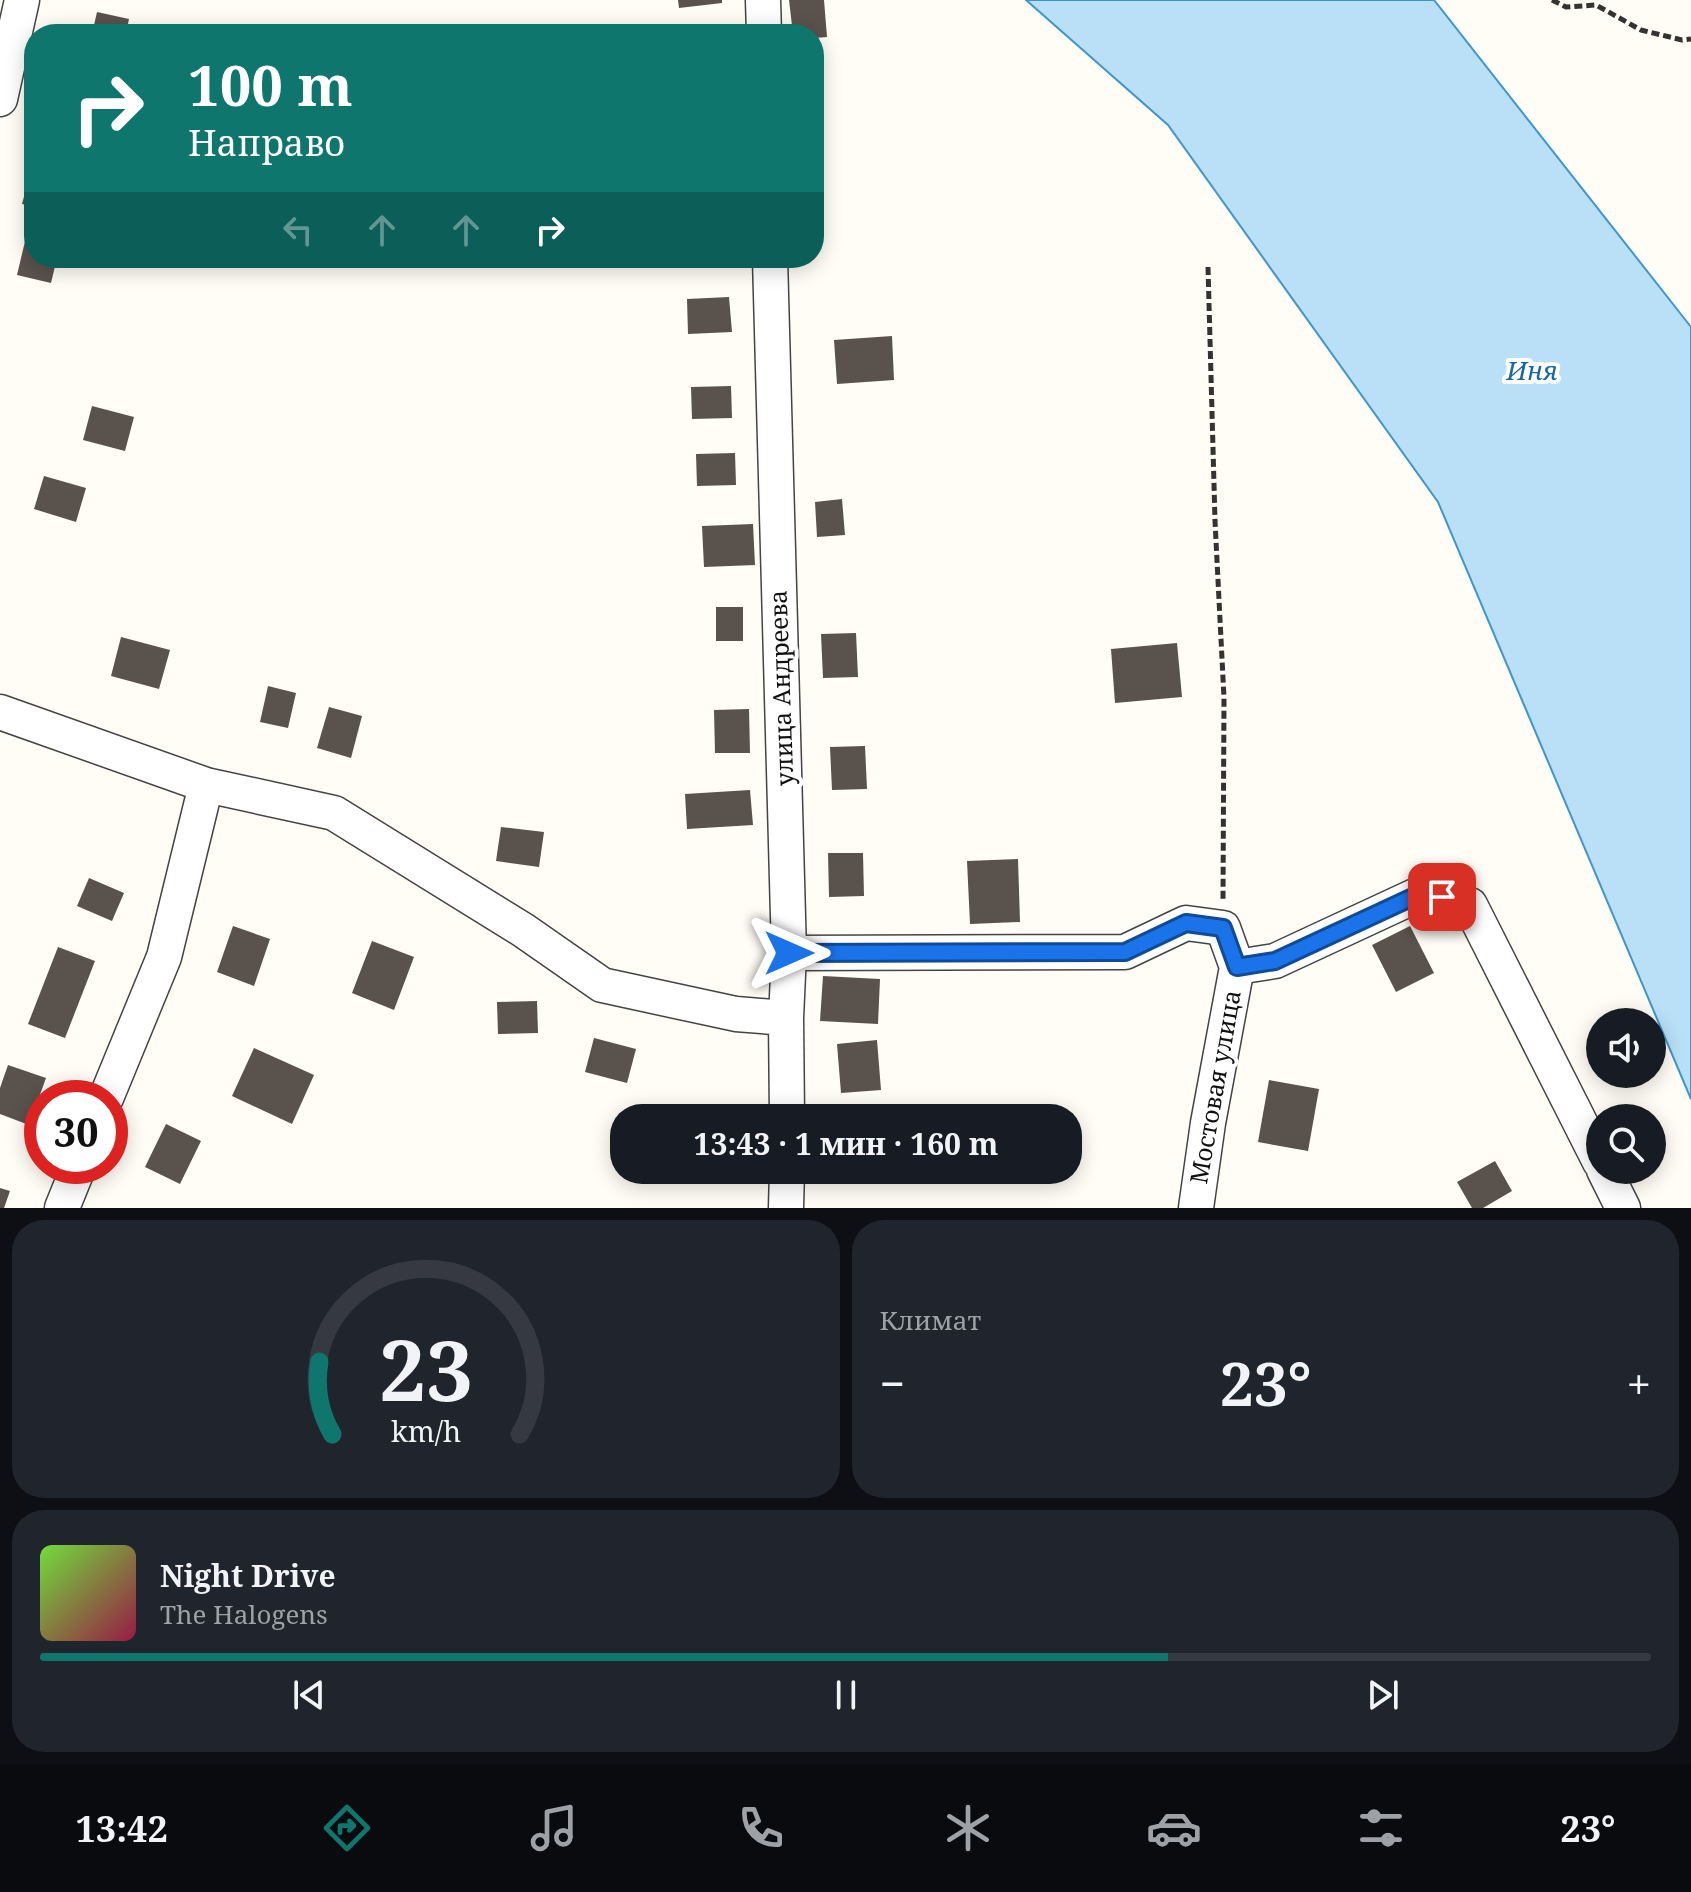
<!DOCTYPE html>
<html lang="ru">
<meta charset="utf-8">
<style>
:root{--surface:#171b24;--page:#20242c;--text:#f1f3f6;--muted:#9ea1a6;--line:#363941;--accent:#0f766e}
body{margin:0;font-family:"Noto Serif",serif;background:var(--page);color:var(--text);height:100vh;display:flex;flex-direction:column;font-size:30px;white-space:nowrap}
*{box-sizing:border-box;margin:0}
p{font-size:26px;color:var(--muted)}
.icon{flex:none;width:44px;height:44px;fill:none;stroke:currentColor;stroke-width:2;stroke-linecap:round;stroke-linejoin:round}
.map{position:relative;height:1208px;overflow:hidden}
.panel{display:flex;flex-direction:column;gap:12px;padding:12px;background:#0d0f14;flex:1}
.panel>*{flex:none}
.banner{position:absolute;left:24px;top:24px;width:800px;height:244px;border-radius:32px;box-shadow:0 4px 20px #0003;background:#0f766e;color:#fff;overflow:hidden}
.fabs{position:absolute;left:1586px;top:1008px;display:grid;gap:16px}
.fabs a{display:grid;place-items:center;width:80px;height:80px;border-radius:50%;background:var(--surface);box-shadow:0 4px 20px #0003;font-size:40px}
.speed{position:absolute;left:24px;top:1080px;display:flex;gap:16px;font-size:40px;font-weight:700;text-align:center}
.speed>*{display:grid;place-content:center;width:104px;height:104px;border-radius:50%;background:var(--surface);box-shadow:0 4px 20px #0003;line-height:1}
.speed .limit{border:12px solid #d22;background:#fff;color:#111}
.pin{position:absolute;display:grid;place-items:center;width:68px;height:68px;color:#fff;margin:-34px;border-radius:16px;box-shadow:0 4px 12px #0006}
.me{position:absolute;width:88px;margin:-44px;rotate:90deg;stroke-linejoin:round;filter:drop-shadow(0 0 6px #0008)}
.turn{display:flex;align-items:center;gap:28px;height:168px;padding:0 32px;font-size:36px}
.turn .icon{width:104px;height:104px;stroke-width:2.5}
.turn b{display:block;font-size:56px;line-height:68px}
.lanes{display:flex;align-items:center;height:76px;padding:0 32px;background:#0003;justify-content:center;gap:40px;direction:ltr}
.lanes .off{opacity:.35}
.big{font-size:60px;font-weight:700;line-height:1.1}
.panel .widget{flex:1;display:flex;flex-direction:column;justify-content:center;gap:12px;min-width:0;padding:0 28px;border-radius:32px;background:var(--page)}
.panel .dial{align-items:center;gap:0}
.dial svg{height:208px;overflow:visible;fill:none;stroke:var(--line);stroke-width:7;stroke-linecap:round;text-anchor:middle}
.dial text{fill:var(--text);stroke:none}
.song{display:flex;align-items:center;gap:24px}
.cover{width:96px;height:96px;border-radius:12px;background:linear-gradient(135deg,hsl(100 70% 55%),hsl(340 70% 35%))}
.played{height:8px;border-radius:4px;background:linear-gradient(90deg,var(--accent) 70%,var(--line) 70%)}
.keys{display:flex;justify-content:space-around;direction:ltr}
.heat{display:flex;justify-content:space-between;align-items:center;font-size:44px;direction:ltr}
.panel .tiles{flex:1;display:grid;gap:12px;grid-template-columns:1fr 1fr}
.widget:last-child{grid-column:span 2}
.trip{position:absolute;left:610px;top:1104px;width:472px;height:80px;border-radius:32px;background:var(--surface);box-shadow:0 4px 20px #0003;font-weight:700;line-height:80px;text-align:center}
.tab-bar{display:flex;height:128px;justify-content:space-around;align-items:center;background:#090b0e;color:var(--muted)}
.tab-bar .icon{width:56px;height:56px}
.tab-bar .active{color:var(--accent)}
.tab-bar b{font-size:36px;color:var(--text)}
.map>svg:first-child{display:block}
.water{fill:#b9e0f7;stroke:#3f96cf;stroke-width:2}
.building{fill:#5a524d}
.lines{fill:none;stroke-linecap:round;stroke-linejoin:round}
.minor-casing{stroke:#444;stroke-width:37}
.path{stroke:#333;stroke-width:5;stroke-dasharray:8 4;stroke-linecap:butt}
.minor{stroke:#fff;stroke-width:34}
.route-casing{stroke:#114b97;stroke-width:20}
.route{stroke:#1a73e8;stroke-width:14}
.labels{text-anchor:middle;stroke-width:8;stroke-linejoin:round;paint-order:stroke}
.street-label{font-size:24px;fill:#111;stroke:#fff}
.water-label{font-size:26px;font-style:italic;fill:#1768a6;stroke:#fff}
</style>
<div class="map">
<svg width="1691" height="1208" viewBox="0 0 1691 1208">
<rect width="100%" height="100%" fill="#fffdf5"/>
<path class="water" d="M1026,0H1434L1691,327V1099L1438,502L1168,125Z"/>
<path class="building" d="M678,0H722V3L679,8Z
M789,0H824L827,37L814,38V34H793Z
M97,12L129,19L126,34H92Z
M722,30V34H682V31Z
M31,171H34V207L22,204Z
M27,233L34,234V258H57L51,283L17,275Z
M687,258H722V263L688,264Z
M729,297L732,332L688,334L687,299Z
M892,336L894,380L837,384L834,340Z
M731,386L732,418L692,419L691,387Z
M92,406L134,417L125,451L83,440Z
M735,453L736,485L697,486L696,454Z
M44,476L86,488L76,522L34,509Z
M842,499L845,535L817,537L815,502Z
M753,524L755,565L704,567L702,526Z
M716,607H743V641H716Z
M856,633L858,677L823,678L821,634Z
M121,637L170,650L159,689L111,676Z
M1177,643L1182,697L1115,703L1111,649Z
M268,686L296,693L288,728L260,722Z
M329,707L362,716L351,758L317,748Z
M749,709L750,753H715L714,710Z
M865,746L867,789L832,790L830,747Z
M750,790L753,825L687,829L685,794Z
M501,827L544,832L539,867L496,861Z
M828,853H863L864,896L829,897Z
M1018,859L1020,922L970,924L967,861Z
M89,878L124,893L112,921L77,906Z
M233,926L270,939L254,986L217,972Z
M1410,926L1434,973L1396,992L1372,945Z
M372,941L414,957L394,1010L352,993Z
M58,947L95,961L65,1038L28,1024Z
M823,976L880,979L878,1024L820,1021Z
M537,1001L538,1033L498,1034L497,1002Z
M594,1038L636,1049L627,1083L585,1072Z
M877,1040L881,1090L841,1093L837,1044Z
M254,1048L314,1075L292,1124L232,1096Z
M8,1065L46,1078L29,1125L0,1114V1088Z
M1269,1080L1319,1089L1308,1151L1258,1142Z
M166,1124L201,1141L180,1184L145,1167Z
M1495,1161L1512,1191L1483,1208H1472L1457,1182Z
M0,1188L10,1191L4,1208H0Z"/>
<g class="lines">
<g class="minor-casing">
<path id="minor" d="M763,0L764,34
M0,99L22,0
M770,258L789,953L786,1018L787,1118
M0,712L206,785L334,813L523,930L602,985L736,1014L786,1018
M789,953L1125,952L1186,923L1223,928L1237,967L1275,961L1415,896L1442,897L1470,905L1600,1162
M106,1098L164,957L206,785
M1604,1170L1623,1208
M62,1208L79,1166
M786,1208L787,1170
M1196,1208L1208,1123L1237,967"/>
</g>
<path class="path" d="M1552,0L1566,7L1596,5L1641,30L1682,40L1691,39
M1208,267L1215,521L1224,698L1223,899"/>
<use href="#minor" class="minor"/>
</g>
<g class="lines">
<g class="route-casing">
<path id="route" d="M789,953L1125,952L1186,923L1223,928L1237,967L1275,961L1415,896L1442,897"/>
</g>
<use href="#route" class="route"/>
</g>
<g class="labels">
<g class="street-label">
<text transform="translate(782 688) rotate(-92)" y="8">улица Андреева</text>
<text transform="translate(1216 1087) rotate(-80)" y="8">Мостовая улица</text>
</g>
<g class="water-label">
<text x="1532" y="380">Иня</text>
</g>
</g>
</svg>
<div class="fabs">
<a><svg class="icon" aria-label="sound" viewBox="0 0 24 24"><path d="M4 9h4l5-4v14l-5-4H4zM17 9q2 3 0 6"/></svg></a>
<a><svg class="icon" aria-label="search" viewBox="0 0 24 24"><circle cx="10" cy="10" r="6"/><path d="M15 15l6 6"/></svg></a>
</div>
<div class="speed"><div class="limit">30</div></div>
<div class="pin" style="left:1442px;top:897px;background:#d93025"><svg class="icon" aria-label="arrive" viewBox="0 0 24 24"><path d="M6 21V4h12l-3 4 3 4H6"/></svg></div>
<svg class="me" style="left:789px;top:953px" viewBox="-20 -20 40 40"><path d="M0-17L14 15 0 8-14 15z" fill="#1a73e8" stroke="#fff" stroke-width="4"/></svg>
<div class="trip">13:43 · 1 мин · 160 m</div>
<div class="banner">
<div class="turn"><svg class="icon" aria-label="right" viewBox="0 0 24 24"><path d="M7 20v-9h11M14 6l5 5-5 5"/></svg><div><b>100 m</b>Направо</div></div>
<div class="lanes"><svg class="icon off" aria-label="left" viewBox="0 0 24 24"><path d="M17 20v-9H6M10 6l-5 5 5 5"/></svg><svg class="icon off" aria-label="ahead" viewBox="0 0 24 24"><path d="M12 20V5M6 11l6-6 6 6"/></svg><svg class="icon off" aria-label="ahead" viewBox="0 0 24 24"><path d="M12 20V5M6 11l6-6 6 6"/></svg><svg class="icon" aria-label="right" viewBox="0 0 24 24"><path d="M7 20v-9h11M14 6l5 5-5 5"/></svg></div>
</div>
</div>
<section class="panel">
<div class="tiles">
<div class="widget dial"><svg viewBox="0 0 100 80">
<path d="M14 69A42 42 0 1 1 86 69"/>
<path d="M14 69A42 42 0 0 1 9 41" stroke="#0f766e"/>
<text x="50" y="56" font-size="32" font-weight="700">23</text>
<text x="50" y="72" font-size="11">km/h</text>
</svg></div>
<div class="widget"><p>Климат</p>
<div class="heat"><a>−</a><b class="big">23°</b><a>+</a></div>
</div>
<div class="widget">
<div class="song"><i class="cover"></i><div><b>Night Drive</b><p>The Halogens</p></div></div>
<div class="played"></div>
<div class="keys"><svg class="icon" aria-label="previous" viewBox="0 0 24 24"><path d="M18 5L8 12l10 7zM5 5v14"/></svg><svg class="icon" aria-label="pause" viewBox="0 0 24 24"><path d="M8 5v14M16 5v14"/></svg><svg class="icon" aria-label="next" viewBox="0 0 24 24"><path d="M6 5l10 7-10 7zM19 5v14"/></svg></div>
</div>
</div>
</section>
<nav class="tab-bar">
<b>13:42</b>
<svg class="icon active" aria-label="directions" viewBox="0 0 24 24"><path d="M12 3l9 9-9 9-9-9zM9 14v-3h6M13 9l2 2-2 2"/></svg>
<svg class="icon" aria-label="music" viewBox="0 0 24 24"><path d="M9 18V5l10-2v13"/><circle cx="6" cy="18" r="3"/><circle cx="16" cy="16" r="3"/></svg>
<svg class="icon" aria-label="phone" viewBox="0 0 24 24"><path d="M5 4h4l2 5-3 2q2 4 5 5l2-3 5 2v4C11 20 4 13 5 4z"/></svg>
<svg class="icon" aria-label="climate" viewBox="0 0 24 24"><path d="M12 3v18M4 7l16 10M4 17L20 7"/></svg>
<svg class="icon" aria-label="car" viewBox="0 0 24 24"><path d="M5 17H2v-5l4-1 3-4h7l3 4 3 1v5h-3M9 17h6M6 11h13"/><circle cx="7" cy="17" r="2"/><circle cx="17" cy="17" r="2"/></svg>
<svg class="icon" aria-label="filters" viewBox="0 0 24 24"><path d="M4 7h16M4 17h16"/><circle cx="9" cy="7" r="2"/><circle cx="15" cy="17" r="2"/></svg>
<b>23°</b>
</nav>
